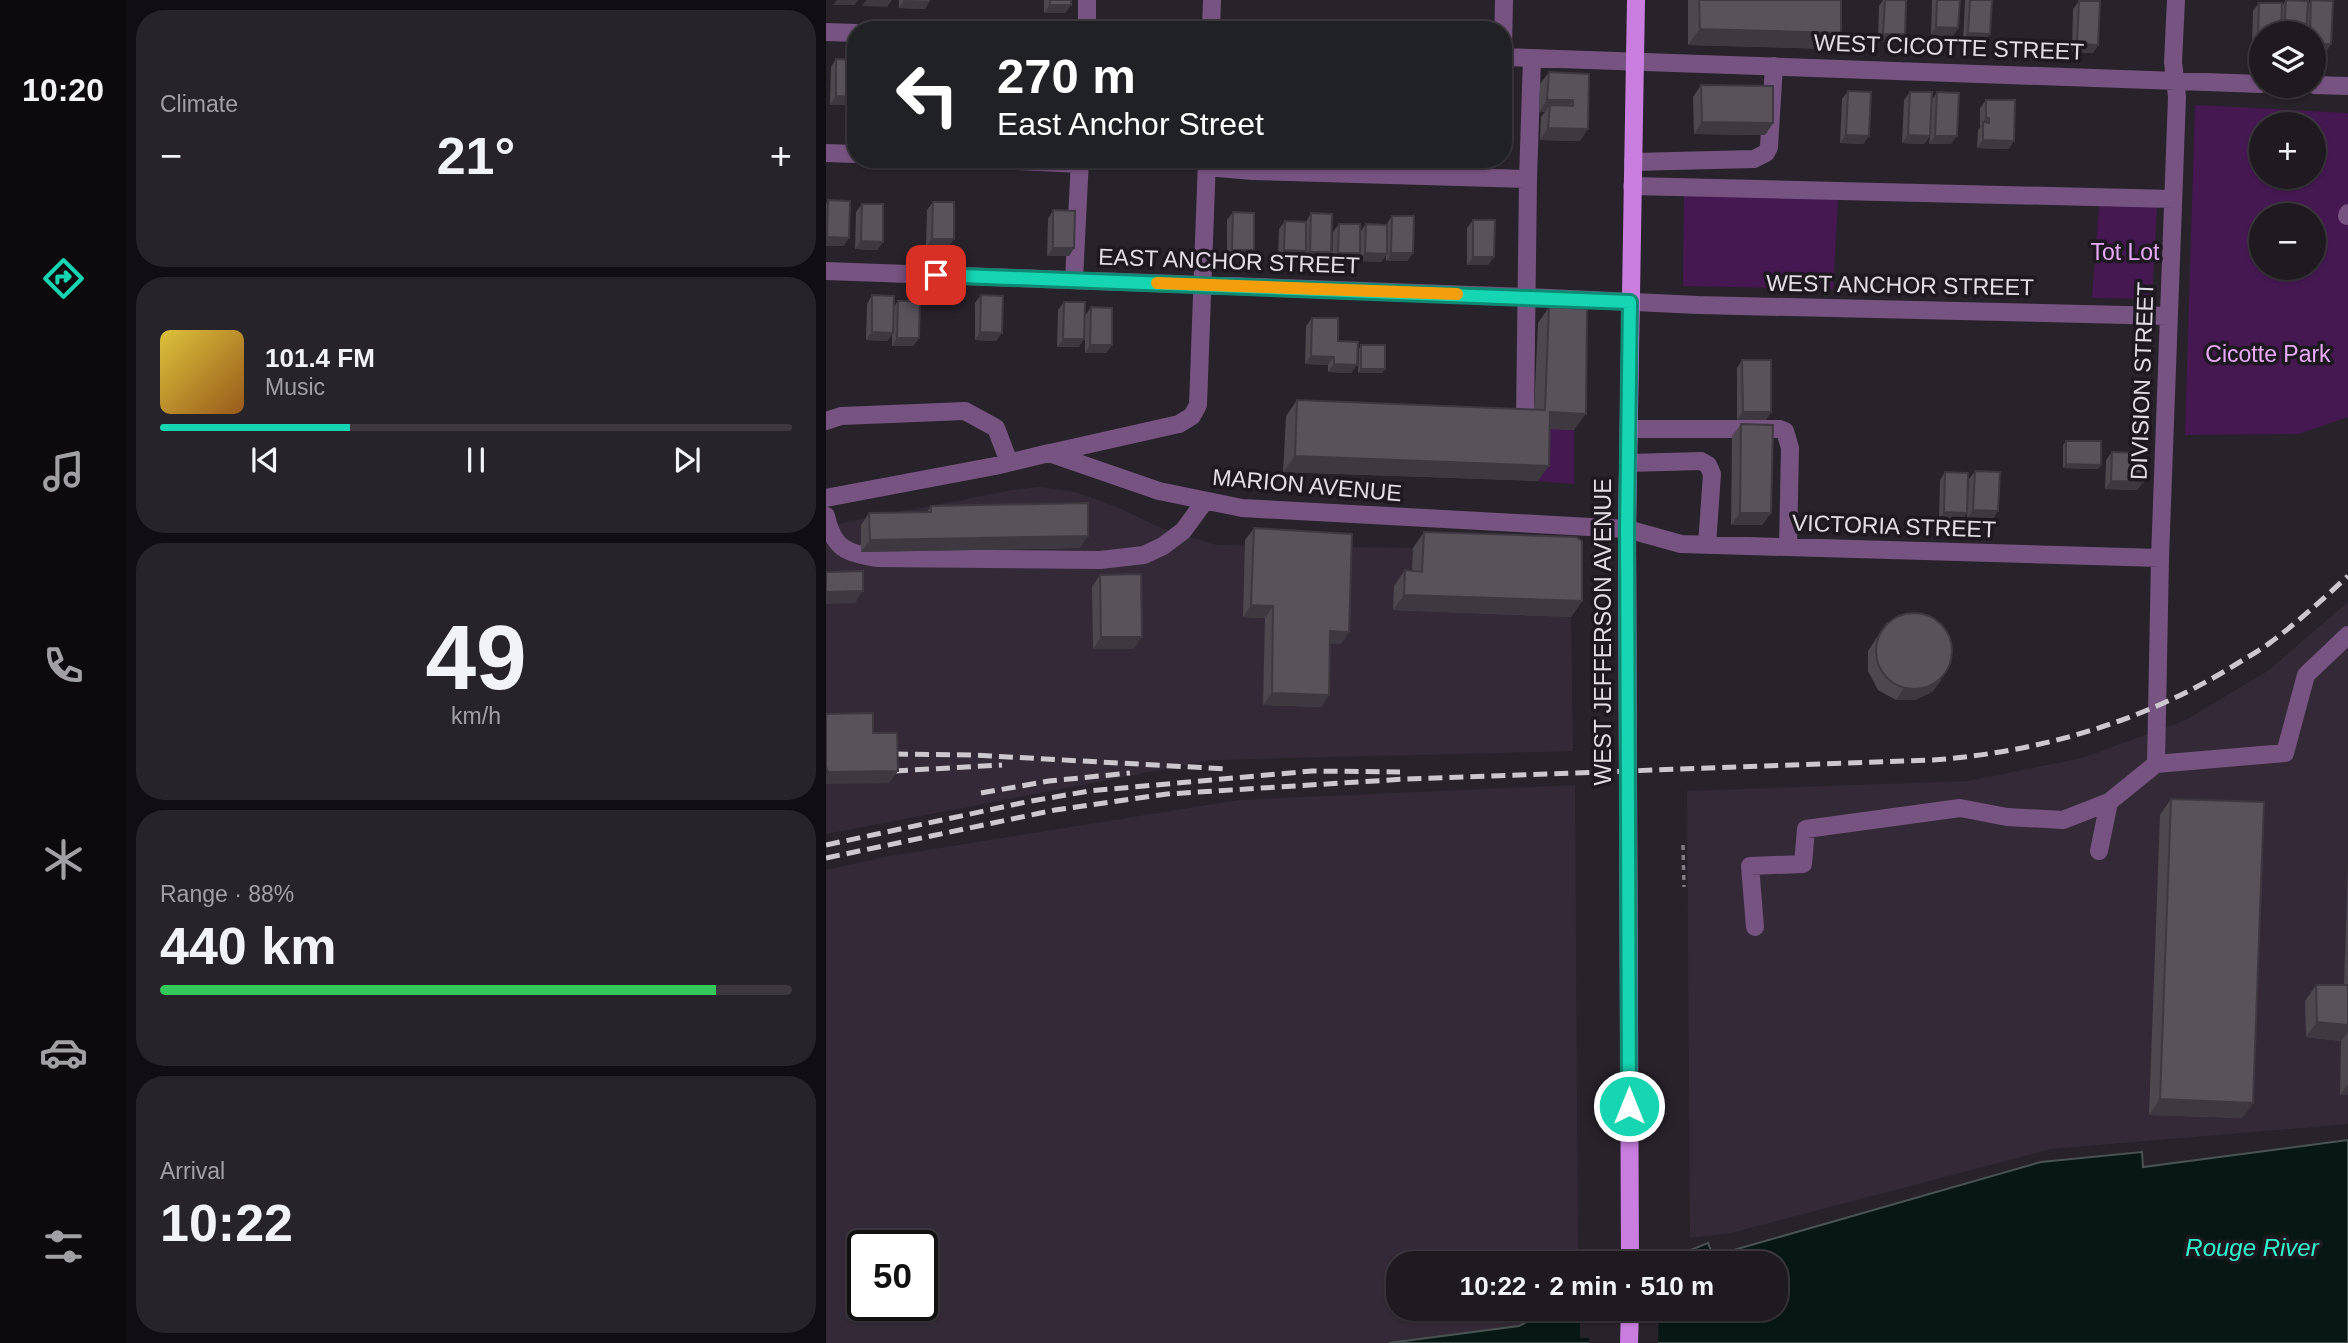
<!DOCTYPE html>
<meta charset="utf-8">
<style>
:root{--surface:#1e1a20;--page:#262329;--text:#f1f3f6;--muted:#a1a1a5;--line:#3c383e;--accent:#16d5b3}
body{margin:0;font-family:Arial,sans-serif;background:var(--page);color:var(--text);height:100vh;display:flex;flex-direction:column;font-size:26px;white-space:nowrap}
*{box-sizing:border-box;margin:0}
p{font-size:23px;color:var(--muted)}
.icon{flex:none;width:38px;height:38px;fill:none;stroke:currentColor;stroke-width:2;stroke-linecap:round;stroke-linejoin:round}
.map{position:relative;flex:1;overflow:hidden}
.sheet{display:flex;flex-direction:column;gap:10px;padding:10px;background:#100e12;width:700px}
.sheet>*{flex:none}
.guide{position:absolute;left:21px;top:21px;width:665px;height:147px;border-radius:28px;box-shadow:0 2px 5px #0004,0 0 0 2px var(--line);background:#202124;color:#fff;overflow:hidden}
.controls{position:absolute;left:1423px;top:21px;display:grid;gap:14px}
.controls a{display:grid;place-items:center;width:77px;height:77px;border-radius:50%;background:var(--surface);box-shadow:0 2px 5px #0004,0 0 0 2px var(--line);font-size:35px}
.speed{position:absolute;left:21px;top:1230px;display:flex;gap:14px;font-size:35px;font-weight:700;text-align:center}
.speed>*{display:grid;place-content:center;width:91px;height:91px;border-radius:50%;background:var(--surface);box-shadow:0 2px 5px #0004,0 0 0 2px var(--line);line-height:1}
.speed .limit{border:4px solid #111;border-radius:10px;background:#fff;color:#111}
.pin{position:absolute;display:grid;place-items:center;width:60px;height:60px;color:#fff;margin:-30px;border-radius:14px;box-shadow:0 4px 10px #0006}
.me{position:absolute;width:77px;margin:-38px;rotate:0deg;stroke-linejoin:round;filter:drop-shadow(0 0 5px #0008)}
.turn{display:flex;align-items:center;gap:24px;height:147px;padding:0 35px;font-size:32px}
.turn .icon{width:91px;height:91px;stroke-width:2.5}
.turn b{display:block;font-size:49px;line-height:60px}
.big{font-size:52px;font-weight:600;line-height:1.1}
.sheet .widget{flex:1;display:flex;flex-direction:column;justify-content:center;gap:10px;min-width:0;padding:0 24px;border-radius:28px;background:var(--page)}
.sheet .dial{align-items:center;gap:0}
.dial b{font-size:91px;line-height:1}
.song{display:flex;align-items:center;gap:21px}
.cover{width:84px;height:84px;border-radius:10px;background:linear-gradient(135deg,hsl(50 70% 55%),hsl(30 70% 35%))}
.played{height:7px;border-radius:4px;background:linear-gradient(90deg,var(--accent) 30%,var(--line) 30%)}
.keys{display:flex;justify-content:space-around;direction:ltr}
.heat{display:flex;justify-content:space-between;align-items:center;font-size:38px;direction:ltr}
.charge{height:10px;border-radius:5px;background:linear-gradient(90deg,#34c759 88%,var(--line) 0)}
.trip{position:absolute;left:560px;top:1251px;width:402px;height:70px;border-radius:28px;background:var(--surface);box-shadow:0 2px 5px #0004,0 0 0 2px var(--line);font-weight:600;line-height:70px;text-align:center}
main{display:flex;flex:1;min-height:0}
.tabs{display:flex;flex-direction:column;width:126px;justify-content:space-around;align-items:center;background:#0c0a0d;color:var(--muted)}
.tabs .icon{width:49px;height:49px}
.tabs .on{color:var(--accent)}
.tabs b{font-size:32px;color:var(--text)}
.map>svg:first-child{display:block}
.built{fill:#342a37;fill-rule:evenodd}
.green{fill:#451851;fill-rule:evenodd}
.water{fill:#071814;stroke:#495352;stroke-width:2}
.pier{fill:#28222a}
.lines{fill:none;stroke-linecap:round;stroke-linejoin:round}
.path{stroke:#817c82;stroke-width:3.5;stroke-dasharray:5 5;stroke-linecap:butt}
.minor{stroke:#775381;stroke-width:18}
.major{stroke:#c97edf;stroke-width:18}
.rail{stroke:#ccc8cd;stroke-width:5;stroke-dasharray:14 7;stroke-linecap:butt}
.wall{fill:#4d474e}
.shaded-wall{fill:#3e3940}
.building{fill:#59525b;stroke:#3e3940;stroke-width:2}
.route-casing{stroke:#0e8a74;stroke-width:18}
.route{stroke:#16d5b3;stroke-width:12}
.slow{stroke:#f59e0b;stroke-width:12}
.labels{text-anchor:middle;stroke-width:7;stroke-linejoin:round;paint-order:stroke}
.street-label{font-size:23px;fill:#e2dee3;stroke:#1e1920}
.park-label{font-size:23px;fill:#e8abf9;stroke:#1e1920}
.water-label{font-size:24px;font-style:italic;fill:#31f5cf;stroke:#1e1920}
</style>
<main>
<nav class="tabs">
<b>10:20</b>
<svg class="icon on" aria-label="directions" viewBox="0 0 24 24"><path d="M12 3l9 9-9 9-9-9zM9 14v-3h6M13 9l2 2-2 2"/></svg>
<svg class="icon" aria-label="music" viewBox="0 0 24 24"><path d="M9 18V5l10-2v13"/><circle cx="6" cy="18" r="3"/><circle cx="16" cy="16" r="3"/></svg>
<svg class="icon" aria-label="phone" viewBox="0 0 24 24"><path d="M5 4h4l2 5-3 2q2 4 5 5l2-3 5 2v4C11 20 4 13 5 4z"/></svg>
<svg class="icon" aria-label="climate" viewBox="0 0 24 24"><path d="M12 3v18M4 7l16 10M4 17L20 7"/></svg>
<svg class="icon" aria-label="car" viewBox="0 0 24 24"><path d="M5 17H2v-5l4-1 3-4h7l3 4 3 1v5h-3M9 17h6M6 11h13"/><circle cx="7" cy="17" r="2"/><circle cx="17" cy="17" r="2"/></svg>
<svg class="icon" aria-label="filters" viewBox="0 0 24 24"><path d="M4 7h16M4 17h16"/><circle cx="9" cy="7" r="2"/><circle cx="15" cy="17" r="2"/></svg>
</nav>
<section class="sheet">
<div class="widget"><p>Climate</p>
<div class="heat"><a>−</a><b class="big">21°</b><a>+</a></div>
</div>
<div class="widget">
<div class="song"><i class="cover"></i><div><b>101.4 FM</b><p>Music</p></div></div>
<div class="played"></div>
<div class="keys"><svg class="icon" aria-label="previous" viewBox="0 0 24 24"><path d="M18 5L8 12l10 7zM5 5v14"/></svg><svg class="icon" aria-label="pause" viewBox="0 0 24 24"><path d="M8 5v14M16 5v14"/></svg><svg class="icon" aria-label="next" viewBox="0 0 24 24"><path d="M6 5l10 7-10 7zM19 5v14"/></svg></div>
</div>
<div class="widget dial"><b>49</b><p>km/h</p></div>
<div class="widget"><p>Range · 88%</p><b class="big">440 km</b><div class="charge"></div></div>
<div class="widget"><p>Arrival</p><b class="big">10:22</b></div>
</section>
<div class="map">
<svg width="1522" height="1343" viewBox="0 0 1522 1343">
<rect width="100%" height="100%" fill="#28222a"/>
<path class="built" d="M213,487L249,492L291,507L335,528L391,545L744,550L747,751L386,760L0,834V526L187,490Z
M1522,602V1124L1225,1149L905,1233L864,1238L861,791L1142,781L1256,758L1360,720L1443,670Z
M749,785L752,1263L572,1264V1309H725L693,1326L563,1343H0V870L64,856L413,800ZM37,1246H96V1306H37Z"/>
<path class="green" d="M1369,105L1522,113V417L1473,434L1359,435ZM1435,124H1488V177H1435ZM1435,215H1488V268H1435Z
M858,194L1012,199L1007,289L857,286Z
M1273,206H1331L1326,299L1266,298Z
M713,428L748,430V484L712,481Z"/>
<path class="water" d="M1522,1140V1343H563L693,1326L725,1309H950V1264L858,1263L862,1251L882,1243L887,1256L1215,1162L1316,1152L1317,1167Z"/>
<path class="pier" d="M754,1309H833L832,1343H763V1338H754Z"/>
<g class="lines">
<path class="path" d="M857,845L858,887"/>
<path class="minor" d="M261,30V0
M385,30L386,0
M0,32L30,33
M677,48L678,0
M677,57L1435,84
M1488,85L1522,86
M0,153L30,154
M150,159L254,164
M807,162L928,159L940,153L943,147L948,66
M380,167L427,171L702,179L699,419
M702,179L706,58
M806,186L1347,199
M1521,216L1522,213
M0,271L702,297L872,305L1342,316
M248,280L254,159
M0,421L15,416L139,411L170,428L183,462
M803,429H954L959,431L964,448L962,547
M224,453L353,424L366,416L372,405L381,159
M802,463L875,461L882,465L886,474L881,545
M0,498L169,466L223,453L333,491L416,508L801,529L855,544L1334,558
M0,516C8,550 20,552 51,558L274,560L318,555L337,546L357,531L379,501
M1330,764L1334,558L1351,97L1347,62L1350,0
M1273,851L1283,802L1330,764L1459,753L1480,675L1522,635
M929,927L924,866L977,864L980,829L1134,808L1181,817L1237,820L1283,802"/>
<path class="major" d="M804,1264L801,529L810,0
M803,1343L804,1309"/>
<path class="rail" d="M68,754L147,755L402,769
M68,771L176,765
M155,793L223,781L304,773
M0,845L200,802L263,791L486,771L574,772
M0,858L229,810L341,794L580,779L1107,760C1212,752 1314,723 1404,668C1418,659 1432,652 1445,642C1472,622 1497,599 1522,576"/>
</g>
<path class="wall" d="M73,0H104L99,9L73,8Z
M218,0H245V5L239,13H218Z
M862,0H1015V33L1004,49L862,45Z
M1057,0H1080L1079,34L1073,42H1052L1053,6Z
M1106,0H1134L1132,28L1127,36L1105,35Z
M1139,0H1166L1159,42L1137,41Z
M1460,0L1482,5L1485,0L1500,53L1488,33H1435L1426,45L1427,11L1433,3L1456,6Z
M1253,1L1272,45L1267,53L1246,52L1247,9Z
M10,59L30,60V99L25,105H4L5,67Z
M723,72L763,74L754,141L714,140L715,117L719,112H713L714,84Z
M875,85L947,123L939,135L868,134L867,97Z
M1022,91L1043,136L1037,144L1014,143L1016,99Z
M1084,92L1106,100L1111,92L1125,144H1103L1104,136L1098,144L1076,143L1078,100Z
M1160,100L1183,149L1151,148L1152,130L1155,126H1154V108Z
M2,200L23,238L17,246H0V204Z
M107,202L128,239L122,247H100L101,210Z
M36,204L57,242L51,250L29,249L30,212Z
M227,210L248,248L243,256H221L222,219Z
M407,212L428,250L422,258H401V220Z
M485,213L499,260H479V252L474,259H452L453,229L459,221L480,222Z
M566,216L587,253L581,261H560V255L555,262L533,261L534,254L528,261H506L507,232L513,224L534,232L540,224L560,225Z
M647,220L668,257L662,265H641V228Z
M46,295L67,308L72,301L93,338L87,346H66V334L61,341L40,340L41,304Z
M155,295L170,341L149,340V303Z
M238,302L253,347H231L232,310Z
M265,307L286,345L280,353H259V316Z
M723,307L748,430L724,429L712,481L457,472L460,416L471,400L708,410L712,323Z
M486,318L512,341L531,365L525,373L502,372V365L479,364L480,326Z
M535,345L556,373H532L533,349Z
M916,360L945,412L940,420H911V368Z
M915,424L945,513L936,525H905L906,436Z
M1240,441L1275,465L1272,469L1237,468V445Z
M1286,452L1317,482L1311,490L1279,489L1280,460Z
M1149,471L1167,519L1141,518L1143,479Z
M1119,472L1141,513L1135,521L1113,520L1114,480Z
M105,506L254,548L35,552V525L43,513L101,512Z
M428,528L515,644L504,643L503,695L495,707L437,705L439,618L417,617L419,540Z
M598,532L756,601L745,617L567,610L568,586L579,570L586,571L587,548Z
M274,575L308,649H267L266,587Z
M1061,622L1115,680L1106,692L1089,700H1070L1052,690L1042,671V651Z
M1345,799L1427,1103L1416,1118L1323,1115L1334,815Z
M1522,865V1095H1514L1515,1041L1480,1037L1479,1001L1490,985H1518Z"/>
<path class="shaded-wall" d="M11,0H32L29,5H7Z
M40,0H66L61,7L36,6Z
M78,0L104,1L99,9L73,8Z
M224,5H245L239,13H218Z
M1110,27L1132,28L1127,36L1105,35Z
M874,29L1015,33L1004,49L862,45Z
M1142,33L1164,34L1159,42L1137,41Z
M1057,34H1079L1073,42H1052Z
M1432,37H1435V45H1426Z
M1251,44L1272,45L1267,53L1246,52Z
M1488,44H1505L1500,53L1488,52Z
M10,96L30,97V99L25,105H4Z
M721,100H747L739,112L724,105L719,112H713Z
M1160,118H1163L1158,126L1157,122L1154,126Z
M876,122L947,123L939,135L868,134Z
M722,128L762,129L754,141L714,140Z
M1020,135L1043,136L1037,144L1014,143Z
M1082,135L1104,136L1098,144L1076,143Z
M1109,136H1131L1125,144H1103Z
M1157,140L1188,141L1183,149L1151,148Z
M1,237L23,238L17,246H0V240Z
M106,239H128L122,247H100Z
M35,241L57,242L51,250L29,249Z
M227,248H248L243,256H221Z
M406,250H428L422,258H401Z
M458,250L480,251L474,259H452Z
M484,252H505L499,260H479Z
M512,253H534L528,261H506Z
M539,253L561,254L555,262L533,261Z
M565,253H587L581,261H560Z
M647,257H668L662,265H641Z
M46,332L67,333L61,341L40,340Z
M154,332L176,333L170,341L149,340Z
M71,338H93L87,346H66Z
M237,339H258L253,347H231Z
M264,345H286L280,353H259Z
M485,356L508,357L502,365L479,364Z
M508,364L531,365L525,373L502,372Z
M535,369H559L556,373H532Z
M724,412L760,414L748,430L713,428Z
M917,412H945L940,420H911Z
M469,456L723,466L712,481L457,472Z
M1240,464L1275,465L1272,469L1237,468Z
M1285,481L1317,482L1311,490L1279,489Z
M1147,510L1172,511L1167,519L1141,518Z
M1118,512L1141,513L1135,521L1113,520Z
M914,513H945L936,525H905Z
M262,536L254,548L35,552L44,540Z
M37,591L29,603L0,604V592Z
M578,595L756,601L745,617L567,610Z
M425,605L447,606L439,618L417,617Z
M504,631L523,632L515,644L496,643Z
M275,637H316L308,649H267Z
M1115,680L1106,692L1089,700H1070L1078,688Z
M446,693L503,695L495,707L437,705Z
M72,771L63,783L0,784V775L2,772Z
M1491,1022L1522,1025V1032L1515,1041L1480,1037Z
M1522,1084V1095H1514Z
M1334,1099L1427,1103L1416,1118L1323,1115Z"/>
<path class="building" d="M224,0H245V5H224Z
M873,0H1015V33L874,29Z
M1059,0H1080L1079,34H1057Z
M1111,0H1134L1132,28L1110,27Z
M1144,0H1166L1164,34L1142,33Z
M1460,0L1482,1L1480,33H1458Z
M1485,0L1507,1L1505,44H1488V33H1484Z
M1253,1H1274L1272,45L1251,44Z
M1433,3H1456L1455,33H1435V37H1432Z
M10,59L30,60V97L10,96Z
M723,72L763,74L762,129L722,128L724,105L747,106V100H721Z
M875,85L947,86V123L876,122Z
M1022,91L1045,92L1043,136L1020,135Z
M1084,92H1106L1104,136L1082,135Z
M1111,92L1133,93L1131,136H1109Z
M1160,100H1189L1188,141L1157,140V122L1163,123V118H1160Z
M2,200L24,201L23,238L1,237Z
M107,202H128V239H106Z
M36,204H57V242L35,241Z
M227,210L249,211L248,248H227Z
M407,212L428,213V250H406Z
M485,213L506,214L505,252H484Z
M566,216H588L587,253H565Z
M647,220H669L668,257H647Z
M459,221L480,222V251L458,250Z
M513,224H534V253H512Z
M540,224L561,225V254L539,253Z
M46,295L68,296L67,333L46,332Z
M155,295L177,296L176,333L154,332Z
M72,301H94L93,338H71Z
M238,302H259L258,339H237Z
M265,307L286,308V345H264Z
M723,307L761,309L760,414L724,412L723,466L469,456L471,400L719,410Z
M486,318H512V341L532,342L531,365L508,364V357L485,356Z
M535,345H559V369H535Z
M916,360H945V412H917Z
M915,424L947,425L945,513H914Z
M1240,441H1275V465L1240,464Z
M1286,452L1318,453L1317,482L1285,481Z
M1149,471L1174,472L1172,511L1147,510Z
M1119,472L1142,473L1141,513L1118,512Z
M262,503V536L44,540L43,513L105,512V506Z
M428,528L526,534L523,632L504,631L503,695L446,693L447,606L425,605Z
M598,532L750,537L756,541V601L578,595L579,570L596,572Z
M37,571V591L0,592V572Z
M315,574L316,637H275L274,575Z
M1050 651a38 38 0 1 1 76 0a38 38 0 1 1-76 0Z
M47,713V733H71L72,771L2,772L0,766V714Z
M1345,799L1438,802L1427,1103L1334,1099Z
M1490,985H1522V1025L1491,1022Z"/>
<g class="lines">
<g class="route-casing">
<path id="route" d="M110,275L804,302L801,530L803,1106"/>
</g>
<use href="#route" class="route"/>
<path class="slow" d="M331,283L631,294"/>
</g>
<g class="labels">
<g class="street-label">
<text transform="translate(1123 47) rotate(2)" y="8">WEST CICOTTE STREET</text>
<text transform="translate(403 261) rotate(2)" y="8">EAST ANCHOR STREET</text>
<text transform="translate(1074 285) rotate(1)" y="8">WEST ANCHOR STREET</text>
<text transform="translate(1316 381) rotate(-88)" y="8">DIVISION STREET</text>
<text transform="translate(481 485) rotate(5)" y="8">MARION AVENUE</text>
<text transform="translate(1068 526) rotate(2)" y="8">VICTORIA STREET</text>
<text transform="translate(777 632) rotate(-90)" y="8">WEST JEFFERSON AVENUE</text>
</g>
<g class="park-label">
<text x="1299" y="260">Tot Lot</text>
<text x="1442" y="362">Cicotte Park</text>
</g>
<g class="water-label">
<text x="1426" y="1256">Rouge River</text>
</g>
</g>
</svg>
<div class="controls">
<a><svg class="icon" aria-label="layers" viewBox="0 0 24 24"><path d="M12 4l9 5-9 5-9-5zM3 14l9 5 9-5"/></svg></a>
<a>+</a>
<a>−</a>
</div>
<div class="speed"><div class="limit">50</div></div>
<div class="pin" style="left:110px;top:275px;background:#d93025"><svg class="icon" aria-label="arrive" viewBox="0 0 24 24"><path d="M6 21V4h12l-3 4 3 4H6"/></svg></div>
<svg class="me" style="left:803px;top:1106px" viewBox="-20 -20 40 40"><circle r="17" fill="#16d5b3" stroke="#fff" stroke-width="3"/><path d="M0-11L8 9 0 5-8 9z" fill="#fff"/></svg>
<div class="trip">10:22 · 2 min · 510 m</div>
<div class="guide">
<div class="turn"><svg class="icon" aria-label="left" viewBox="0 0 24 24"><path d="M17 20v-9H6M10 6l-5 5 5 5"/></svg><div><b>270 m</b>East Anchor Street</div></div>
</div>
</div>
</main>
